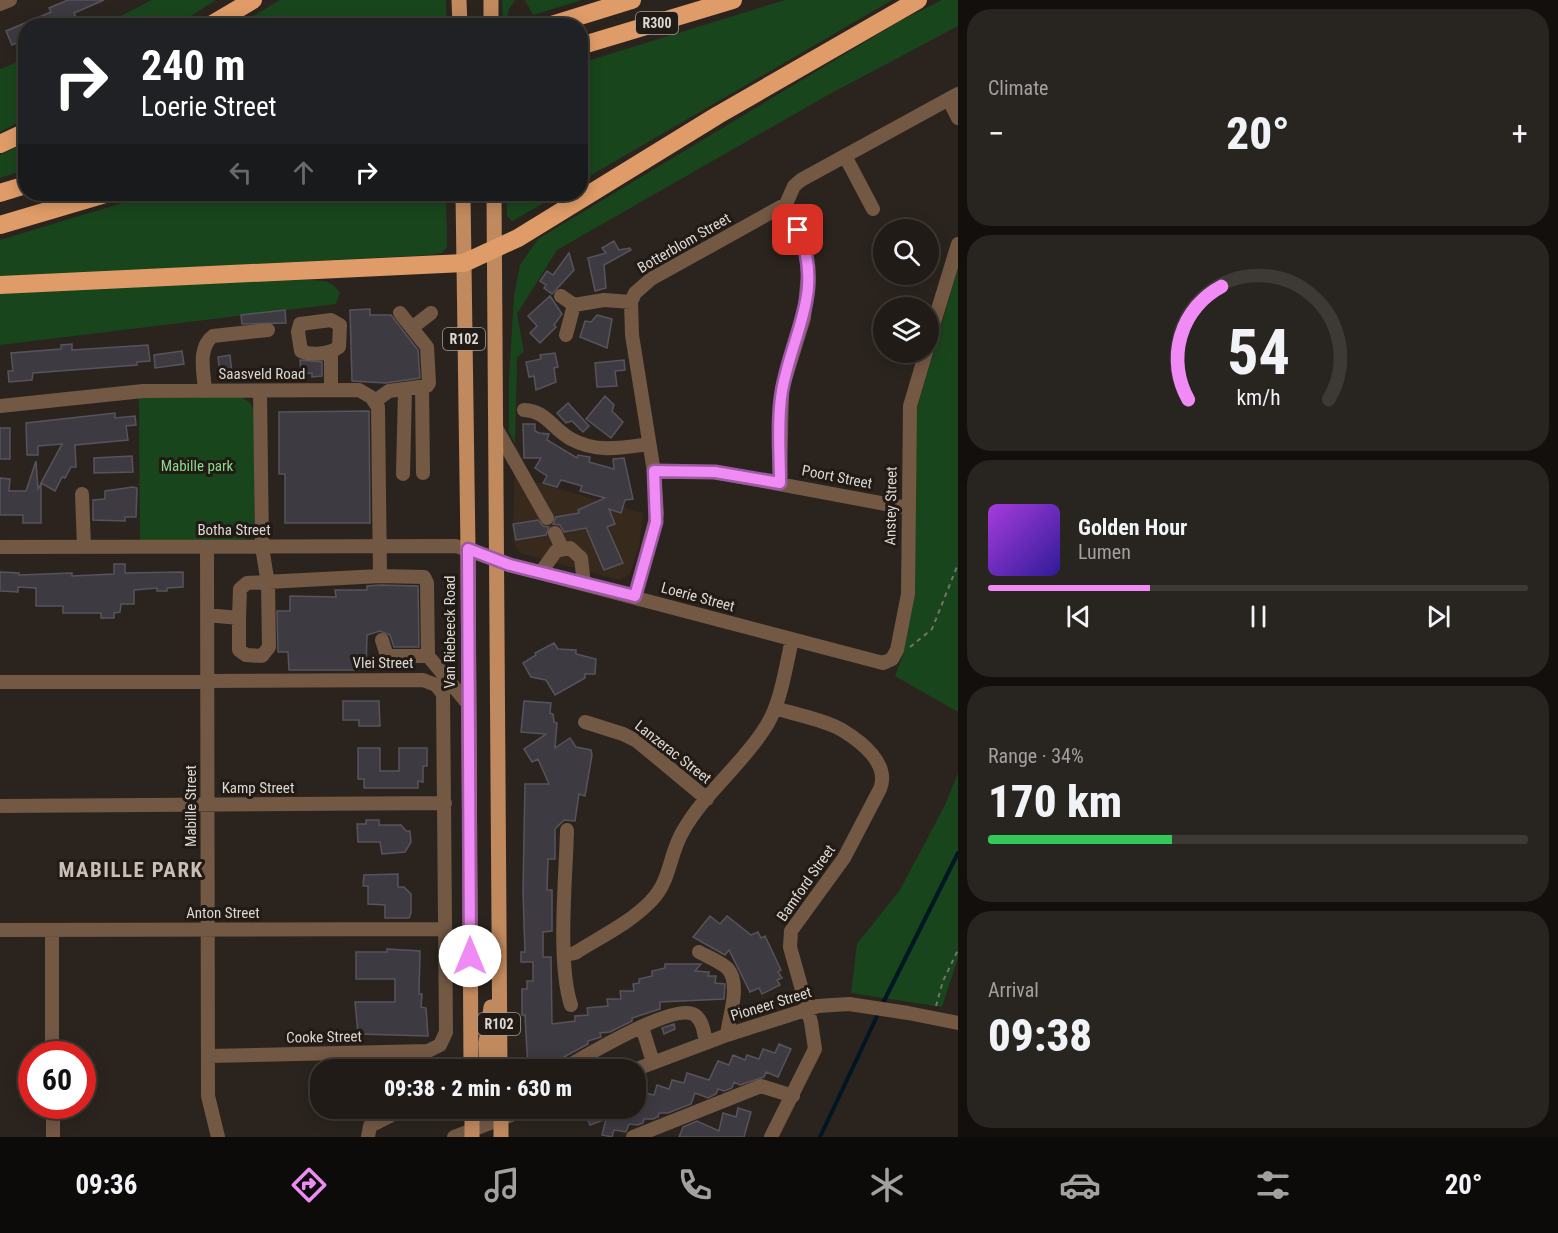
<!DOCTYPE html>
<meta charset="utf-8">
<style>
:root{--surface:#201b16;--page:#28241f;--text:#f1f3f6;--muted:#a2a1a1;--line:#3d3935;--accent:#f08bf6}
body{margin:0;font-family:"Roboto Condensed",sans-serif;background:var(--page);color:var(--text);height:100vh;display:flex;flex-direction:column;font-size:22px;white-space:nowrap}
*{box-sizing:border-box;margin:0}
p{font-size:20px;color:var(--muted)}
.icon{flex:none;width:33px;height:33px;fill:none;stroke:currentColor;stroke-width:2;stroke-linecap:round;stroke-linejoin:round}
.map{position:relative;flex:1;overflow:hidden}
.panel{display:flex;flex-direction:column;gap:9px;padding:9px;background:#120f0c;width:600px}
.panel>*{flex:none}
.banner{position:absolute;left:18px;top:18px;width:570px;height:183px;border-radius:24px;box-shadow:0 3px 15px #0003,0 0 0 2px var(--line);background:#202124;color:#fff;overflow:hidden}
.buttons{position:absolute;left:873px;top:219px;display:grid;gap:12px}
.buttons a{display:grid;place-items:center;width:66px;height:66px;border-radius:50%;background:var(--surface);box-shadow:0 3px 15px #0003,0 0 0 2px var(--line);font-size:30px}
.speed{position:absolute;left:18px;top:1041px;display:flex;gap:12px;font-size:30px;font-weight:700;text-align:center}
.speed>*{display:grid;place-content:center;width:78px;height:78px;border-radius:50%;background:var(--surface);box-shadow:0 3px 15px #0003,0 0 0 2px var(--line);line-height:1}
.speed .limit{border:9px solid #d22;background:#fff;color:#111}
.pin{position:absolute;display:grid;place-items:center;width:51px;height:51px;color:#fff;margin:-26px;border-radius:12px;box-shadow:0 3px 9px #0006}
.me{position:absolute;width:66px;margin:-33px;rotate:0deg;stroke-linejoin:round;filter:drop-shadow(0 0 4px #0008)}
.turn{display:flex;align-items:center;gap:21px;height:126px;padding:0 24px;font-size:27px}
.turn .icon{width:78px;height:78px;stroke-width:2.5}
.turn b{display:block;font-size:42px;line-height:51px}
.lanes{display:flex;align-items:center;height:57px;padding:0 24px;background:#0003;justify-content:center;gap:30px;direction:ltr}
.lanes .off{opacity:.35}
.big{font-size:45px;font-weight:800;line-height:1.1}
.panel .tile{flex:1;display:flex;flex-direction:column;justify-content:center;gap:9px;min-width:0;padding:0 21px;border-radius:24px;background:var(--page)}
.panel .dial{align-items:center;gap:0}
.dial svg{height:156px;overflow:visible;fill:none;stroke:var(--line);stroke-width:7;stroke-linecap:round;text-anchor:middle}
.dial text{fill:var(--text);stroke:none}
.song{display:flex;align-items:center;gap:18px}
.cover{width:72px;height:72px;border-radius:9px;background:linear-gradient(135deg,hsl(280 70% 55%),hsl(250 70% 35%))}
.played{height:6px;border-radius:3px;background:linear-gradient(90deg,var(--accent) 30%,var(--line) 30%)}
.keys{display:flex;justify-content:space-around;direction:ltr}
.heat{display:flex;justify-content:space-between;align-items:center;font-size:33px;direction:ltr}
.charge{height:9px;border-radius:4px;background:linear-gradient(90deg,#34c759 34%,var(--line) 0)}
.trip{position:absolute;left:310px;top:1059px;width:336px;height:60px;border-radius:24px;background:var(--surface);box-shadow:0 3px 15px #0003,0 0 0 2px var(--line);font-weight:800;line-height:60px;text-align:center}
.tabs{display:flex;height:96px;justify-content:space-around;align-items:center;background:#0d0b09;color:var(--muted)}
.tabs .icon{width:42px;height:42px}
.tabs .current{color:var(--accent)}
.tabs b{font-size:27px;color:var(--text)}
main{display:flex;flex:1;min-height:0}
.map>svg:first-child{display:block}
.commercial{fill:#372a1d}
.green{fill:#19451c}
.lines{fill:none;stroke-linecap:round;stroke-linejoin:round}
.stream{stroke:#001623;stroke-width:4}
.building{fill:#3e3a42;stroke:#57535c;stroke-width:1.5}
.path{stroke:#78726d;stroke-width:2;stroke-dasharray:4.5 4.5;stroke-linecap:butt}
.minor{stroke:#735844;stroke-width:14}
.major{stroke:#c0895e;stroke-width:15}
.highway{stroke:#df9c68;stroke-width:18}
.route-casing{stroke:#9c5aa0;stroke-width:15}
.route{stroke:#f08bf6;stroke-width:10}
.labels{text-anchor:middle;stroke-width:6;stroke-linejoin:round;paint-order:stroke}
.shield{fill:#211a15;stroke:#a39e99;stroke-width:1.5}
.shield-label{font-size:14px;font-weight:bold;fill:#dbd7d2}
.street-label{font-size:15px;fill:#dbd7d2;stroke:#211a15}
.park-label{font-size:15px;fill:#89da8b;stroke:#211a15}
.district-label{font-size:21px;font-weight:bold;letter-spacing:1.5px;fill:#c8beb6;stroke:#211a15}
</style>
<main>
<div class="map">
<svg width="958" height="1137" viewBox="0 0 958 1137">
<rect width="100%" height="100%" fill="#2b241e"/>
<path class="commercial" d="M515,444L534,482L643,513L639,545L630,574L619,580L520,553L513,541Z"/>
<path class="green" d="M152,0H216L177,25H103Z
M280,0H446L447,25H238Z
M502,0H515L509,9L506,23L503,24Z
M525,0H582L533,15Z
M785,0H892L581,181V63Z
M942,0H958V26L826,96L557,250L517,314L524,352L517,357L515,444L509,432V380L514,296L520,265L538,239L900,21Z
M25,59V119L0,132V69Z
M25,143V170L0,178V155Z
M152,194H446L447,247L442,253L430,255L0,277V240Z
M507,194H560L512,221L507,216Z
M958,268V712L895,676L903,655L914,595L916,412Z
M307,280C322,281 331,279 340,293L336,304L0,345V292L207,282Z
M242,397L251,404L254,412V531L247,538L239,540H140L139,398Z
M958,773V958L942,1007L851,993L857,944L900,890L946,803Z"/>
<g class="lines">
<path class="stream" d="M882,1005L958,853
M820,1137L879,1012"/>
</g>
<path class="building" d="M68,0H104L74,13L76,17L70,20L73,26H26V39L12,45L6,31L51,12L49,8Z
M614,241L619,250L630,248L631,250L604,265L606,288L595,291L588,258L606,253L602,248Z
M569,253L574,270L552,294L544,288L546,285L540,281L547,271L553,275Z
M550,296L562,314L554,325L556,327L540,343L530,333L537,326L528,316Z
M370,309V315H391L418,350L420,378L386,383L352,381L350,310Z
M285,310L286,323L242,324L241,315Z
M597,315L612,319L607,348L580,337L585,321L591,322Z
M72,344V350L148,345L150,361L137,362V365L33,373L32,380L9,382L8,371H13L11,353L61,349V345Z
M182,351L184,364L155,368L154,355Z
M555,353L558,367L554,368L556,382L536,390L534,376L529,377L526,362L541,359L540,355Z
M230,355L232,374L220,375L218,357Z
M300,360L322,362V376L312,377V373L301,374Z
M624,360L625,370L615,371L617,386L597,387L595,363Z
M605,396L614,405L612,411L623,422L611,438L586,419Z
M568,403L589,426L583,432L572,421L566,423L557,413Z
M369,411L370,523H285V474H279V412Z
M115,413V418L135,416L136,425L126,426L128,440L75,445L76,467H71L65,478L62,477L55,491L41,483L62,444L38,446V455H27L26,423Z
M523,424H535V431L539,433L549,434L547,440L577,458L578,455L590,457L589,462L614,469L613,459L624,458L633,499L625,500L621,513L609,509L615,524L607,527L623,563L604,570L586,528L564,532L560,525L553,524L556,517L579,513L578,510L605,498L580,491L582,486L561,480L557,487L543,483L547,476L535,468L541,458H524Z
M0,428H10V459H0Z
M132,456L133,472L94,473V458Z
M36,461L38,489L41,484V523H23V515H0V478L10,479L9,491H26Z
M133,487L137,488L136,517H125V521L93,520V500L105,499V491Z
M538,520L543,526L549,527L546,535L516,540L513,524Z
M114,564H125V573L183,572V587L167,588V591H157V588L134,590V604H121L120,612L114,613V618H101V613H63V606H36V588L18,587V592L0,591V572L19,573V575L72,573V576L114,574Z
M380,585L418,586L419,647H394L390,635L380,631L367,635L366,670H289L288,652H278L277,611H290V596L336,597L335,590H367V586Z
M554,643L558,649L576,650V654L596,659L595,674H585V678L555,695L546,680L531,677L523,663L536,655L535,653Z
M343,701H379L380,726H359V720H343Z
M524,701L551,703L550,713L553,714L554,722L557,723L555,748L570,738L576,747L591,750L592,755L585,796L579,794L575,821L564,820L555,829V859H548L547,890H552V931L543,932V957H551L552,1024L575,1021V1016L588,1015L587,1008L608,1006L607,999H621L620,991H634L633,984L639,983V979L652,976V971L665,968V964H701L695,971L709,972L708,976H716L715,983L725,984L724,999L660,1002V1009L632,1018V1021L610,1032L600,1033L601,1037L588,1041V1044L551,1064L552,1070H528L525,1015H522V989H527V981H533V962H521V952H525L523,892L525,784H549L538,759L532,762L524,749L546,734L521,732Z
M358,748H380V771H399V748H427V766H423V782L418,781V788H364V779H358Z
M366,820H379V825H401L406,831H410L411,842L405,852L382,854L380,842H358L357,824H366Z
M398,874V887H404L411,894V913L409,918H385V905L368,904V886H363L364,875Z
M710,916L720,924L727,916L751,935L758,932L761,938L765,936L781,970L778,972L782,978L777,980L780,985L762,994L759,988L750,992L729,950L725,955L693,937Z
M387,949L420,951L419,994H422L421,1007L426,1008L428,1036L358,1034L355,1002H395V979H356V952H387Z
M674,1024L675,1029L664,1034L662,1028Z
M779,1044L791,1049L778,1077L766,1072L764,1077L740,1085L734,1082L732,1088L724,1091L718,1089L716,1094L708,1098L695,1093L691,1104L668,1113H659L658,1117L653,1119H644L643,1123L638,1125L629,1124L626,1132L614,1130L612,1137L602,1135L606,1119L590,1125L586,1116L606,1108H636L641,1092L654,1095L657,1085L669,1089L672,1080L684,1083L687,1073L709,1080L718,1061L729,1065L733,1055L745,1060L747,1055L759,1059L763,1049L775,1053Z
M356,1108H372L373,1115L357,1119Z
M738,1108L751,1112L744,1137H679L683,1127L697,1121L719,1131L723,1113L736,1117Z"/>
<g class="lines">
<path class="path" d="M910,647L932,629L958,564
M936,1006L943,981L958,950"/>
<path class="minor" d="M0,4L10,0
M949,100L958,118
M845,156L873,209
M561,296L574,305
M331,320L340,325L339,347C330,354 311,356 301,351L298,332L300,324Z
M413,327L431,313
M566,335L574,305L604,300L631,302
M928,342L958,244
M422,387L423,473
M331,390V352
M205,391C204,373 197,348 213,336L268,330
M375,401L389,391L427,386L429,383L427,347L400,313
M0,406L143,391L359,390L371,397L378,407L380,576
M524,410C547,411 552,429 571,439C596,453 621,448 649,444
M496,428L547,518
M654,472H715L907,508
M403,474L405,389
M780,483L782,389L804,318L808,273L806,249L786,204
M82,494L84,546
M555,533L562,548
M0,547L456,546L510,565L883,663L892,659L897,650L908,594L910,406L926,352
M207,547L208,1096L218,1137
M541,572L556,551L570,548L581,558L584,584
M635,596L657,514L654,472L632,335L631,302L635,293L651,279L786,204L794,186L801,180L958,94
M207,615L239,618L240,589L247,583L380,576L424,577L427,583L428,656L469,705
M239,618V650L246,655L262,656L269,647L268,584L262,547L260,391
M382,640L387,656H428
M0,682L423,680L436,685L443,694L446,1032L440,1045L428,1051L208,1056
M585,722L623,734L637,741L707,799
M0,806L445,803
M567,830C566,877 557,962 571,1005
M0,930L445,929
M52,930V1054
M699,952C708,957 721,962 728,969C741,984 729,1017 727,1035
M565,955L575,953C600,937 630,923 651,901C671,881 669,854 683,831C704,794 740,766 763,731C781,706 785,669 792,640
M642,1027L653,1062
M561,1070C584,1057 671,1004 693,1014C703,1019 704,1033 706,1043
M634,1070L727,1035L818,1006L849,1004L908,1013L958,1023
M53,1106V1137
M368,1137L370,1126L390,1116
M454,1137L529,1108
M633,1137L761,1086L793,1096
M771,1137L815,1049L811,1022L790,947L791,931L844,858L880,789C890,764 862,742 842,730C823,719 796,715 775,708"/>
<path class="major" d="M459,0L460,26
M491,0V26
M463,194L468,549L471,1070
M494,194L500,1070
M487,1070L486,1043L491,1007
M472,1108V1137
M501,1108V1137"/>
<path class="highway" d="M209,26L253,0
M548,26L632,0
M580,46L733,0
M0,144L26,132
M0,193L26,185
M0,225L105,194
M0,285L464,263L518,238L718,115L918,0"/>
</g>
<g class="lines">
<g class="route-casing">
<path id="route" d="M470,956L468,549L510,565L635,596L656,522L654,471L715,472L780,483C780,453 777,420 782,391C792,333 825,291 798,230"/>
</g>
<use href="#route" class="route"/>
</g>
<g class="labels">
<g class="shield">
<rect x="636" y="12" width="42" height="22" rx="4.5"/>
<rect x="443" y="328" width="42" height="22" rx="4.5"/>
<rect x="478" y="1013" width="42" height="22" rx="4.5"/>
</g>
<g class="shield-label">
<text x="657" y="28">R300</text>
<text x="464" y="344">R102</text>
<text x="499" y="1029">R102</text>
</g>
<g class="street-label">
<text transform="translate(684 243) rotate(-30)" y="5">Botterblom Street</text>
<text x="262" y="379">Saasveld Road</text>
<text transform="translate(837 477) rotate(11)" y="5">Poort Street</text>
<text transform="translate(891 506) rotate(-89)" y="5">Anstey Street</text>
<text x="234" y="535">Botha Street</text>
<text transform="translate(698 597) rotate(15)" y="5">Loerie Street</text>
<text transform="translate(450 632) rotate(-90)" y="5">Van Riebeeck Road</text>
<text x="383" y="668">Vlei Street</text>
<text transform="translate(673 752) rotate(38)" y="5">Lanzerac Street</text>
<text x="258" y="793">Kamp Street</text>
<text transform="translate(191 806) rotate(-90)" y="5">Mabille Street</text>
<text transform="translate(806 883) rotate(-55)" y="5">Bamford Street</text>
<text x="223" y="918">Anton Street</text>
<text transform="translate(771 1004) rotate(-17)" y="5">Pioneer Street</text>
<text transform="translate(324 1037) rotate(-1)" y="5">Cooke Street</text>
</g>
<g class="park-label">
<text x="197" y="471">Mabille park</text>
</g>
<g class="district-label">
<text x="131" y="877">MABILLE PARK</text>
</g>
</g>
</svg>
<div class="buttons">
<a><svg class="icon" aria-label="search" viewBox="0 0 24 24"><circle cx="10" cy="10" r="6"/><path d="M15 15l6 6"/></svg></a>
<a><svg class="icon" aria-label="layers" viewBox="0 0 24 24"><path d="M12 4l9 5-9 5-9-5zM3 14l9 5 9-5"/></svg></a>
</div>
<div class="speed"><div class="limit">60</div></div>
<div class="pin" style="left:798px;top:230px;background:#d93025"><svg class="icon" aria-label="arrive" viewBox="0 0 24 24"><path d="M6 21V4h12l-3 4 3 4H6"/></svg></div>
<svg class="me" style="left:470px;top:956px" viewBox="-20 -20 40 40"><circle r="19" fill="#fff"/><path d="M0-13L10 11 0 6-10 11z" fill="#f08bf6"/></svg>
<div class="trip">09:38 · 2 min · 630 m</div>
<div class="banner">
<div class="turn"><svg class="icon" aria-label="right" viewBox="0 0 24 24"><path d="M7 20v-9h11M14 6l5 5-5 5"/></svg><div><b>240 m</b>Loerie Street</div></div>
<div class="lanes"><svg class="icon off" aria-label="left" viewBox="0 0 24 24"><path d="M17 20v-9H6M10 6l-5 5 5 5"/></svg><svg class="icon off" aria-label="ahead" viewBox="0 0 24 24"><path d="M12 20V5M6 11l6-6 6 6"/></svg><svg class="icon" aria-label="right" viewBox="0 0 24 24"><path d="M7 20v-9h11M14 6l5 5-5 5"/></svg></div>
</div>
</div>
<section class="panel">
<div class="tile"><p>Climate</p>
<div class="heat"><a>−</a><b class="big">20°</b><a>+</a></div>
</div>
<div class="tile dial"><svg viewBox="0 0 100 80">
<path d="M14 69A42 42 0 1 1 86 69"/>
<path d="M14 69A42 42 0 0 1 31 11" stroke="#f08bf6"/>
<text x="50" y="56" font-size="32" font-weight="700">54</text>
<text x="50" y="72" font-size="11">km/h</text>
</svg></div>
<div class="tile">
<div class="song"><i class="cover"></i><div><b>Golden Hour</b><p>Lumen</p></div></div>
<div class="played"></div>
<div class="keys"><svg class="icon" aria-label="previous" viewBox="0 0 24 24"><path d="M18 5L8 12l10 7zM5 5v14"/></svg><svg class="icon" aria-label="pause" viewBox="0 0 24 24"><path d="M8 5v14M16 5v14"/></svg><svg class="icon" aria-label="next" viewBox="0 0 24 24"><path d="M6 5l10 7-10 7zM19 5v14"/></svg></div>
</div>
<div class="tile"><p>Range · 34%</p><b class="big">170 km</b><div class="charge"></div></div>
<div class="tile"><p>Arrival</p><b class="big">09:38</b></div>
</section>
</main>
<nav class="tabs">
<b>09:36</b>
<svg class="icon current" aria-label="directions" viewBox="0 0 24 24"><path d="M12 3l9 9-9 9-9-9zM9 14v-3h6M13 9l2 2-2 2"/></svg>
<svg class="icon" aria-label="music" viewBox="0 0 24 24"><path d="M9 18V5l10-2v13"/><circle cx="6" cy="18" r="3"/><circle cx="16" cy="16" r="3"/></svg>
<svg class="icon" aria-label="phone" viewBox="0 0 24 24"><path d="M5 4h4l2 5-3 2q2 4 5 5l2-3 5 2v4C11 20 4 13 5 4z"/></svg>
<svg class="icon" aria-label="climate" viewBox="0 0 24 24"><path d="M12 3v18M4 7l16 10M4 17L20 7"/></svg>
<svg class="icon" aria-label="car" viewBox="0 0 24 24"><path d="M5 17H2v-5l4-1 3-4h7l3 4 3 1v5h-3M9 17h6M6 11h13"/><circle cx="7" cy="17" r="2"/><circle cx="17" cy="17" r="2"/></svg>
<svg class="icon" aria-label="filters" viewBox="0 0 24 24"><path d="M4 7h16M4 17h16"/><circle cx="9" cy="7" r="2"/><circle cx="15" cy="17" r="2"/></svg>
<b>20°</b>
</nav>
